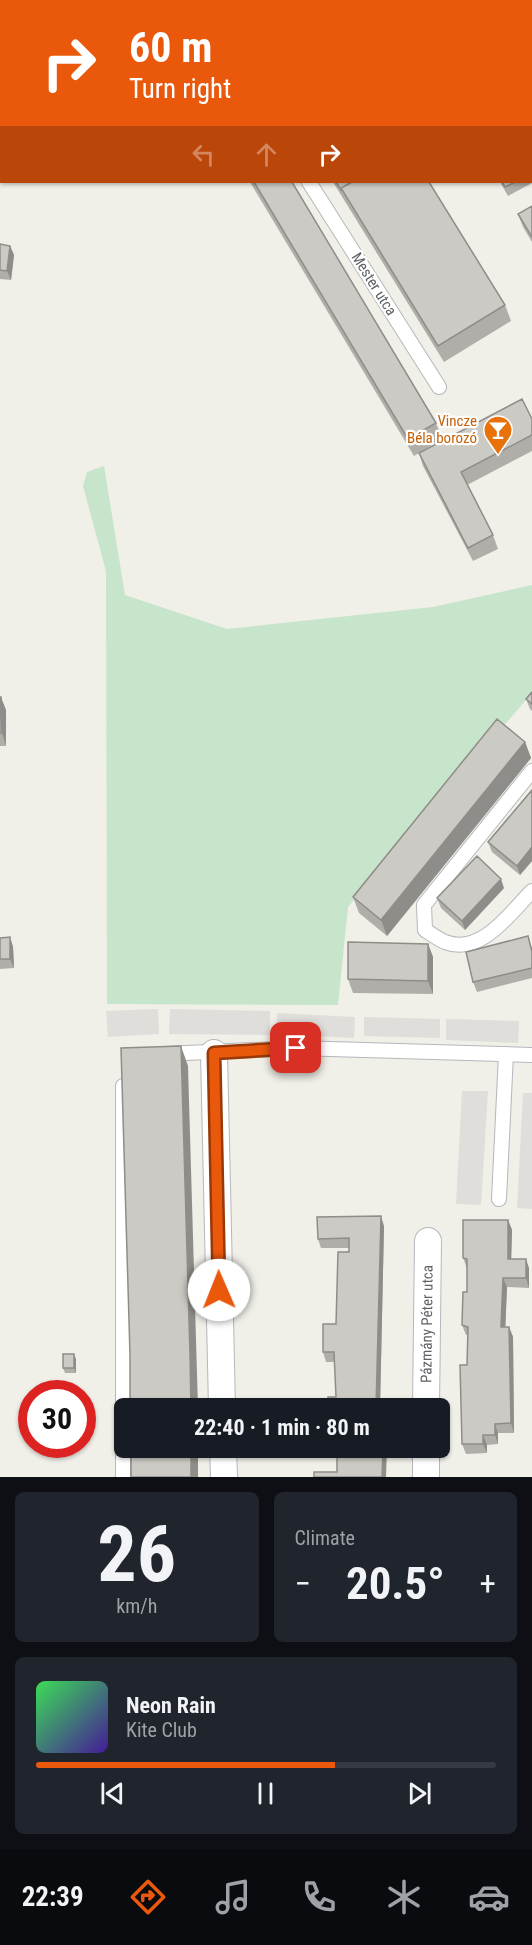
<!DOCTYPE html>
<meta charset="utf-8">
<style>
:root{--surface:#171b24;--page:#20242c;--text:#f1f3f6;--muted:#9ea1a6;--line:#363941;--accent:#ea580c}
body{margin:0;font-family:"Roboto Condensed",sans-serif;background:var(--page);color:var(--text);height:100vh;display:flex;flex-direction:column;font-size:22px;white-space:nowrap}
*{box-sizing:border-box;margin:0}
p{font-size:20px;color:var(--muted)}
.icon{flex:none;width:33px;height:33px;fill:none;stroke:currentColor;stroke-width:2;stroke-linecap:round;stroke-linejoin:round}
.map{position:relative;height:1477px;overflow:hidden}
.sheet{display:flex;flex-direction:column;gap:15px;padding:15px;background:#0d0f14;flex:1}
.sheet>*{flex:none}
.hud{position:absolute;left:0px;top:0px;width:532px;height:183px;box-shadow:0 2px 4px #0004;background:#ea580c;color:#fff;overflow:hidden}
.speed{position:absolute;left:18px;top:1380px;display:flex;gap:12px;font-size:30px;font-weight:700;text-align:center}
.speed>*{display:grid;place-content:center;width:78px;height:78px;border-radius:50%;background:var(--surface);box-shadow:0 2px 4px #0004;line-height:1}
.speed .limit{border:9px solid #d22;background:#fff;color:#111}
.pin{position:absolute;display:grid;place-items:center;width:51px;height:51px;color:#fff;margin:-26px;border-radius:12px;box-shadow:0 3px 9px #0006}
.me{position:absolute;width:66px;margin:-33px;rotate:359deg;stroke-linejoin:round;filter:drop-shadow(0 0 4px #0008)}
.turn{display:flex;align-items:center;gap:21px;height:126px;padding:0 30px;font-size:27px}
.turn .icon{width:78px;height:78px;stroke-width:2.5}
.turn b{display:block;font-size:42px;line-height:51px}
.lanes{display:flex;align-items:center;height:57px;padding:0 30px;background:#0003;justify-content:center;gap:30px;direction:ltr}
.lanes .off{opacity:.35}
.big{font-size:45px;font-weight:700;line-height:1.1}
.sheet .widget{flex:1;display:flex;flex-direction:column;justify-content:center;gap:9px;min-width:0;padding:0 21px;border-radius:9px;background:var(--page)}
.sheet .dial{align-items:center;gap:0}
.dial b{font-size:78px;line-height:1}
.song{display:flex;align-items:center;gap:18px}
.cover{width:72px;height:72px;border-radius:9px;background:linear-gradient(135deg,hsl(130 70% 55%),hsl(260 70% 35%))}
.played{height:6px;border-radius:3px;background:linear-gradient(90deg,var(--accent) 65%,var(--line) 65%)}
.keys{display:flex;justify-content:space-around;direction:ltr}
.heat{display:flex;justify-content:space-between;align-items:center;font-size:33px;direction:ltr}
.sheet .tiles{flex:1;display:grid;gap:15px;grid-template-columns:1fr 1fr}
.widget:last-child{grid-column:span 2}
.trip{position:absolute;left:114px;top:1398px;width:336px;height:60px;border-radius:9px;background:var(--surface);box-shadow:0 2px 4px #0004;font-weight:700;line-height:60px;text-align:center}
.tab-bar{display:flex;height:96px;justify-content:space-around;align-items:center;background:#090b0e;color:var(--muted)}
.tab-bar .icon{width:42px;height:42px}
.tab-bar .selected{color:var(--accent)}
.tab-bar b{font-size:27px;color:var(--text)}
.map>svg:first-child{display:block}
.industrial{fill:#dfdeda}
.green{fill:#c7e5ca}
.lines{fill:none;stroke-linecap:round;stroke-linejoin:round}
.lane-casing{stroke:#b5b7bb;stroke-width:16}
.street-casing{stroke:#b5b7bb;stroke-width:28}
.lane{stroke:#fff;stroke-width:14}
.street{stroke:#fff;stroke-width:26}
.wall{fill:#afaea9}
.shaded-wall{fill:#8f8d89}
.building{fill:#cccac4;stroke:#8f8d89;stroke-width:1.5}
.route-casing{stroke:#983908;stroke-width:15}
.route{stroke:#ea580c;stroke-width:10}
.labels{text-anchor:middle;stroke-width:4.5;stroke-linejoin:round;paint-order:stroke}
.street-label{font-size:15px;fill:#5f6267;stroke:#fff}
.food-label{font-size:15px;fill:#c56008;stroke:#fff;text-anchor:end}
</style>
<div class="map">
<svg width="532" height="1477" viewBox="0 0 532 1477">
<rect width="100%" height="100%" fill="#f0efe8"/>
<path class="industrial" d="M158,1009L159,1034L108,1037L106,1011Z
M170,1009L270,1011V1035L169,1034Z
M277,1013L355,1017L354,1038L276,1034Z
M364,1017L440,1019V1038L364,1036Z
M446,1019L519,1021L518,1043L446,1040Z
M462,1091H488L481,1205L456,1204Z
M523,1093H532V1209L517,1208Z"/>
<path class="green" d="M104,466L125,595L227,629L433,607L532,585V693L348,907L338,1005L107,1004L106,571L83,486L87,472Z"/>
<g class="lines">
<g class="lane-casing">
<path id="lane" d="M360,0L361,2
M309,182L439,387
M532,771L424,905L425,930C431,934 438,939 445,942C481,956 510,913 532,891
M165,1054L296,1048L532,1055
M123,1086V1477
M499,1199L506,1054"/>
</g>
<g class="street-casing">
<g id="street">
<path d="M214,1053L222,1408"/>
<path id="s1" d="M426,1408L428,1241"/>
<path d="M223,1448L224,1477"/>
<path d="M426,1477V1448"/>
</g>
</g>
<use href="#lane" class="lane"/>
<use href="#street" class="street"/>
</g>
<path class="wall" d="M144,0H212L213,2H145Z
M409,0H480L477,2H410Z
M532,53V107L531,108V54Z
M531,152L532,154V183L508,196L500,182H531Z
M250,182H292L436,423L442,439L414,456Z
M333,182H429L505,305L511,321L444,362Z
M532,206V242L523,227L518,214Z
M0,244L10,246L14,255L11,280L0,279Z
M532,419V451L467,485L493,535L498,549L473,561L423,466L419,453Z
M532,692V711L530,709L526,699Z
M0,697L6,710V746H0Z
M525,742L531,758L387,936L359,913L353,897Z
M532,790V861L520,875L492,852L488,842Z
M504,888L465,930L441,908L437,898Z
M528,936L532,948V978L477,992L473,982Z
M10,937L13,947L14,968L0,969V938Z
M428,944L433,957V994L353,993L348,979Z
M508,1220L512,1230L511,1259L529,1268V1288L507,1287L505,1327H509L513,1337L514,1433H498V1444L487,1445V1453L466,1454L462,1444L467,1365L468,1335H466L462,1325L467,1292V1268L463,1258Z
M384,1226L380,1408H328L336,1397L335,1362H326L323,1352L336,1324L349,1248H321L318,1239Z
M76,1359V1373H65L63,1368Z
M387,1448L337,1472V1458H331L328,1449Z"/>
<path class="shaded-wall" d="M10,246L14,255L11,280L7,271Z
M1,697L6,710V746L2,733Z
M525,742L531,758L387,936L381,920Z
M532,847V861L520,875L517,866Z
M501,879L504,888L465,930L462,921Z
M10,937L13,947L14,968L10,959Z
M428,944L433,957V994L428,981Z
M181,1046L188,1066L198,1408H191Z
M381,1216L384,1226L380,1408H376Z
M508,1220L512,1230L511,1268L508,1259Z
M526,1259L529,1268V1288L526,1278Z
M503,1278L507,1287L505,1337L501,1327Z
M509,1327L513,1337L514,1433L511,1423Z
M74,1354L76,1359V1373L74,1368Z
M495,1424L498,1433V1444L495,1435Z
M483,1435L487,1445V1453L483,1444Z
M191,1448H198V1477H191Z
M383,1448H387L386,1477H382Z"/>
<path class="building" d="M147,0H207L204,2H147Z
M257,0H315L312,2H256Z
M412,0H452L449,2H413Z
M532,53V91L531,92V54Z
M531,152L532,154V172H531Z
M254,182H292L436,423L408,439Z
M336,182H352L341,188L342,191Z
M352,182H429L505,305L438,346L341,188Z
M502,182H515L505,187Z
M532,206V237L518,214Z
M0,244L10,246L7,271L0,270Z
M522,399L532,419V435L461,472L493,535L468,548L419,453Z
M532,692V704L526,699Z
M0,697H1L2,733H0Z
M497,719L525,742L381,920L353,897Z
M532,790V847L517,866L488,842Z
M477,856L501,879L462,921L437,898Z
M528,936L532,952V968L473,982L466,952Z
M10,937V959H0V938Z
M348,942L428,944V981L348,979Z
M181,1046L190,1354L191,1408H130V1355L121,1048Z
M381,1216L376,1408H328V1397H336L334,1352H323V1324H336L338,1252H349V1238L318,1239L317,1217Z
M463,1220H508V1259H526V1278H503L501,1327H509L511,1423L495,1424V1435H483V1444H462L460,1365H467L468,1327L462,1325L463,1292H467V1259L463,1258Z
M63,1354H74V1368H63Z
M131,1448H191V1477H131Z
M328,1448H383L382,1477H314V1472H337V1449H328Z"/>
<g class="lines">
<g class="route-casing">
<path id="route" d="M219,1290L214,1053L296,1048"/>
</g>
<use href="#route" class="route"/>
</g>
<defs>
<g id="bar-pin" transform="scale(1.5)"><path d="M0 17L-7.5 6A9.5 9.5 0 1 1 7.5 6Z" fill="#e8710a" stroke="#fff"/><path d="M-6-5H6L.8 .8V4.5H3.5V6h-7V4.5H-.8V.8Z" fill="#fff"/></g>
</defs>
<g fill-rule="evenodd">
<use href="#bar-pin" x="498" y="430"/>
</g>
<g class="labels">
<g class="street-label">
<text transform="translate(374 284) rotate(58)" y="5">Mester utca</text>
<text dy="5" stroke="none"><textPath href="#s1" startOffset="84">Pázmány Péter utca</textPath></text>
</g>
<g class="food-label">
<text x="477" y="426">Vincze<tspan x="477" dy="17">Béla borozó</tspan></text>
</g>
</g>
</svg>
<div class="speed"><div class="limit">30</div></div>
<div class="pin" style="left:296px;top:1048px;background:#d93025"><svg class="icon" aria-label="arrive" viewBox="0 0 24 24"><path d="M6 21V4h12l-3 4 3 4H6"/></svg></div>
<svg class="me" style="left:219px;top:1290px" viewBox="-20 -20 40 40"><circle r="19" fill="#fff"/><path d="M0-13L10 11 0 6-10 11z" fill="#ea580c"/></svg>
<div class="trip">22:40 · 1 min · 80 m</div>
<div class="hud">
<div class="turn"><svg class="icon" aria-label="right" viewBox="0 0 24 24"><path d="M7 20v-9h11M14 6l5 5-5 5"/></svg><div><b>60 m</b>Turn right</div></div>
<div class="lanes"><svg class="icon off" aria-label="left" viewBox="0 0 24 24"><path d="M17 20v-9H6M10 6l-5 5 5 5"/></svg><svg class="icon off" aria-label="ahead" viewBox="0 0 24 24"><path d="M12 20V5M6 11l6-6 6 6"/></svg><svg class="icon" aria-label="right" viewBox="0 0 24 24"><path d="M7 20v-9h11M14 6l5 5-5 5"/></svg></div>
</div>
</div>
<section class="sheet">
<div class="tiles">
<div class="widget dial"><b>26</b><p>km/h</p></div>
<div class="widget"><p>Climate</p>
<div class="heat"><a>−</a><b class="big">20.5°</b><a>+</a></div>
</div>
<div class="widget">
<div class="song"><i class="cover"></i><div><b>Neon Rain</b><p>Kite Club</p></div></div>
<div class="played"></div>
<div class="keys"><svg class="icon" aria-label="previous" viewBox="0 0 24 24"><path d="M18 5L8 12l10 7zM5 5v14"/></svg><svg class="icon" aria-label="pause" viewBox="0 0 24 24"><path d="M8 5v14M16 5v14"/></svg><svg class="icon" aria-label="next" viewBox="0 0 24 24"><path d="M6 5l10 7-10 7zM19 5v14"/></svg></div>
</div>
</div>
</section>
<nav class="tab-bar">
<b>22:39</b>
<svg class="icon selected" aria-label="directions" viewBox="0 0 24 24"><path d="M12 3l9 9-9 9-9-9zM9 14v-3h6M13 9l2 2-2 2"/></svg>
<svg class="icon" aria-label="music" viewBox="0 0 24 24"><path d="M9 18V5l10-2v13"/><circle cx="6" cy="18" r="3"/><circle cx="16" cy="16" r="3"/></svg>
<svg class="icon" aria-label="phone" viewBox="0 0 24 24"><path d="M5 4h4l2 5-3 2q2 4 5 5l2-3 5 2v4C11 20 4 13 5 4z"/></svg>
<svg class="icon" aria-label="climate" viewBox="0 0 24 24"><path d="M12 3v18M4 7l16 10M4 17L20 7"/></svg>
<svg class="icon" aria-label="car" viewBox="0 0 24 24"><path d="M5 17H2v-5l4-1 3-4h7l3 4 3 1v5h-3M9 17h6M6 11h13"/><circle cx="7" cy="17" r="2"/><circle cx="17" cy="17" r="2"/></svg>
</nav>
